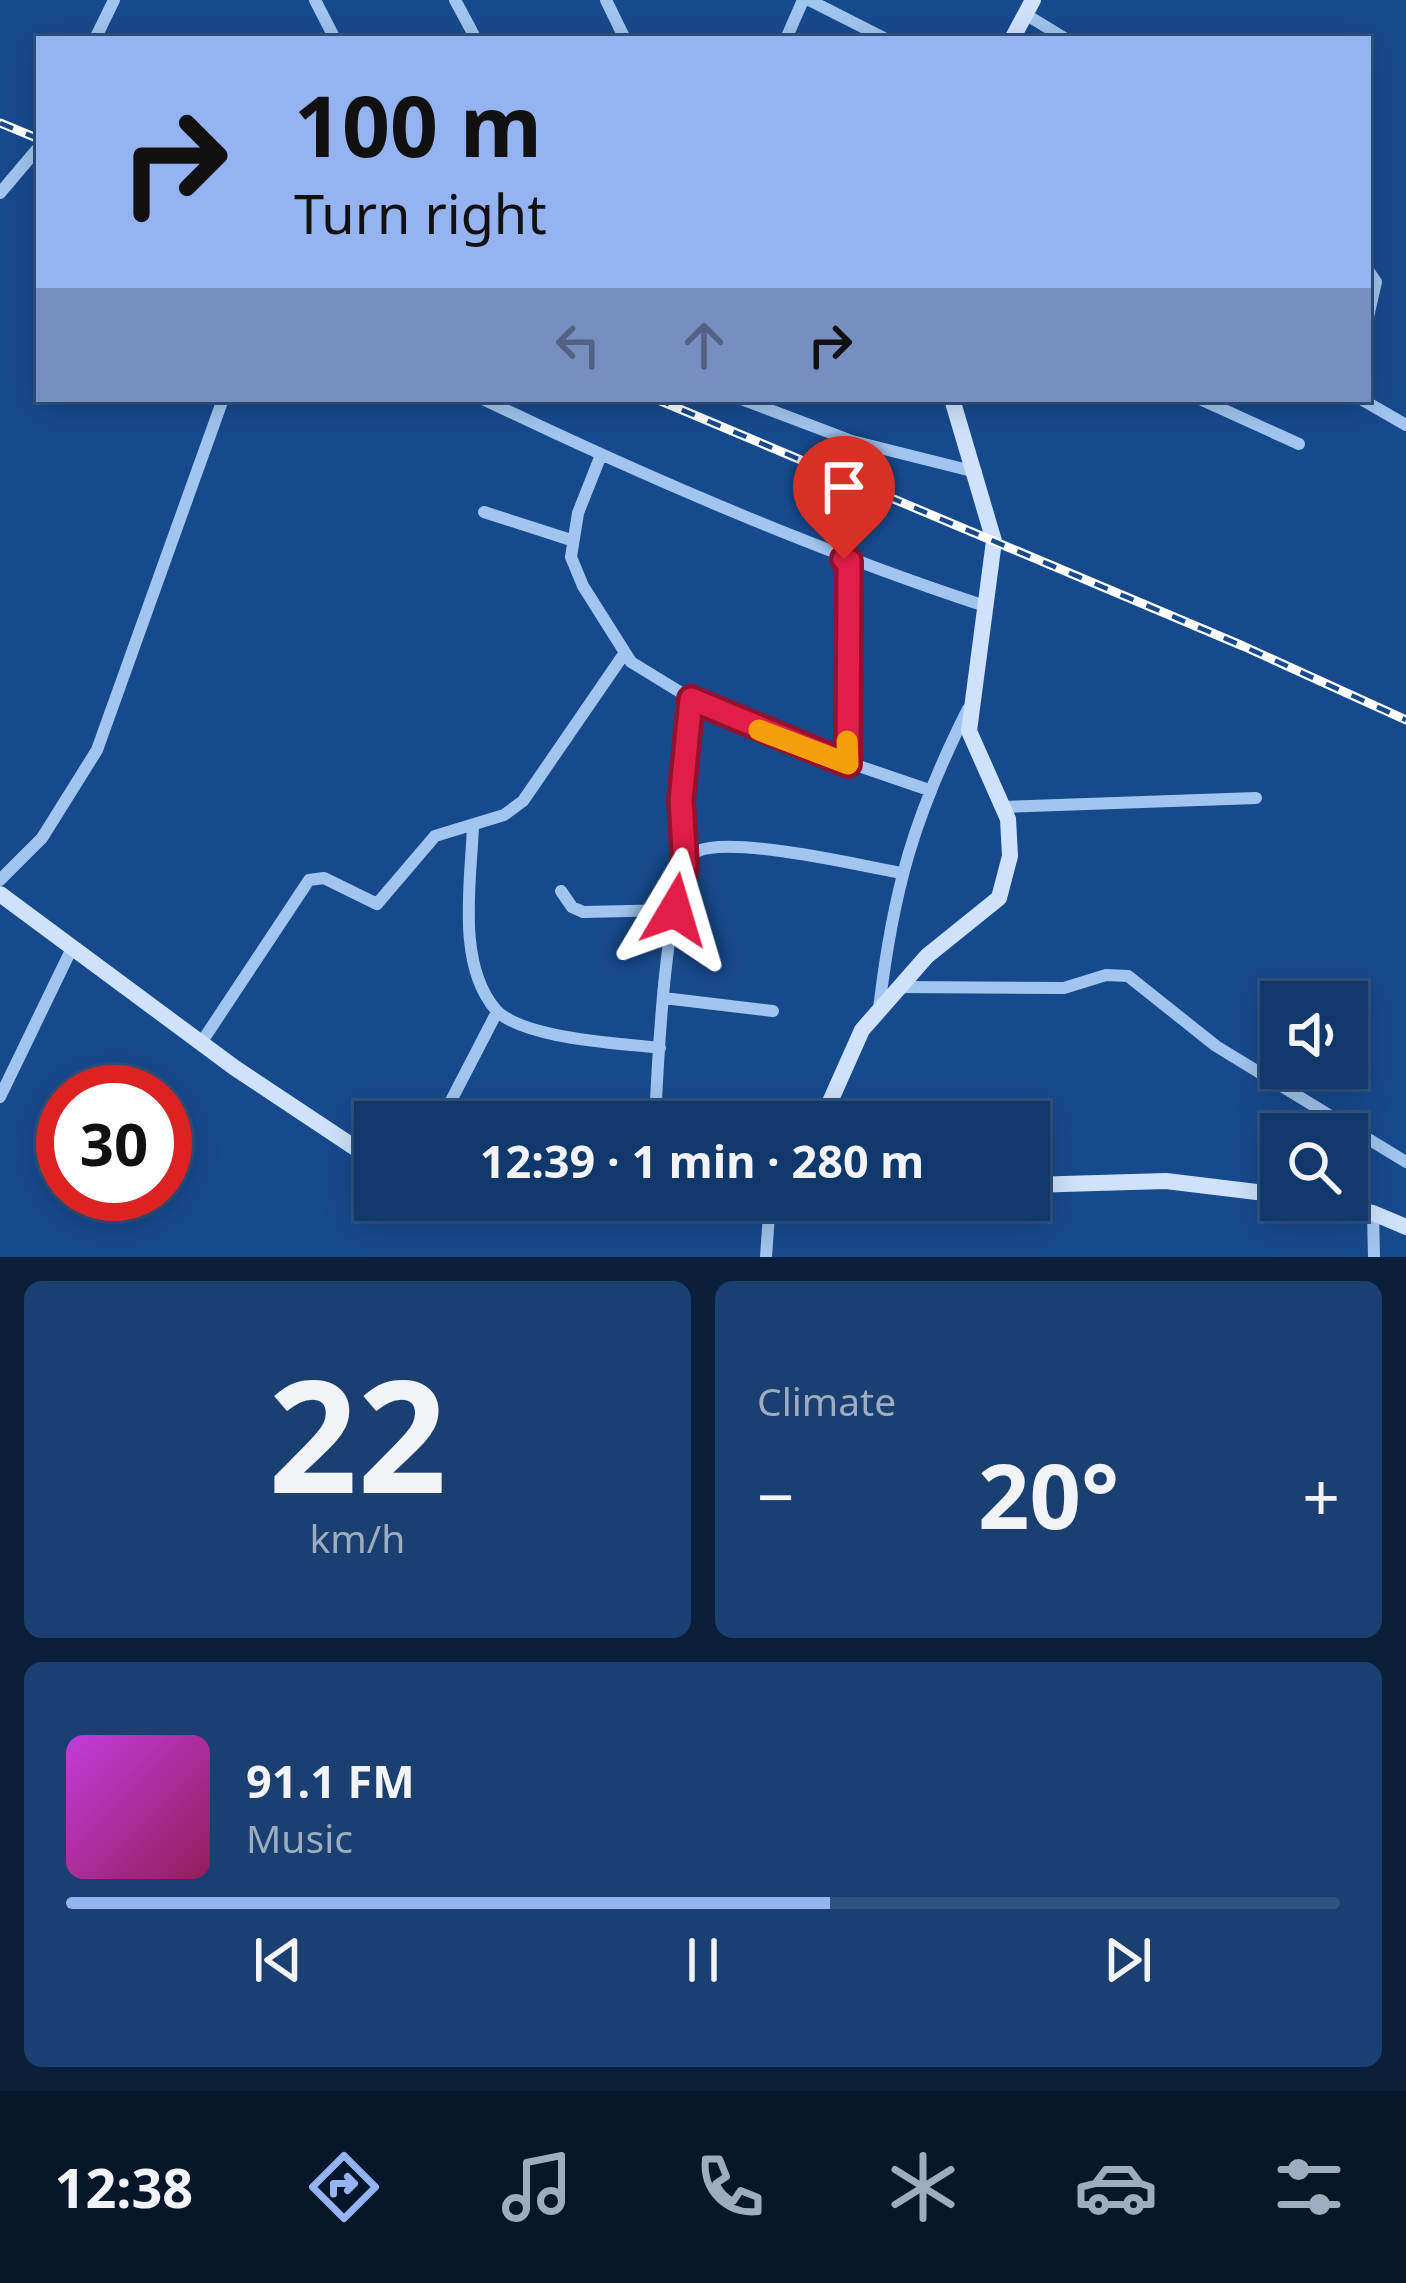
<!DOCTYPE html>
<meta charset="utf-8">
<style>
:root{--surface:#11386a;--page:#1a3f70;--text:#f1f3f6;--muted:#9cacc1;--line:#30527e;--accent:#95b2f1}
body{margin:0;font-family:"Noto Sans",sans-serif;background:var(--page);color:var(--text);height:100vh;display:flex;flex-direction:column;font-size:45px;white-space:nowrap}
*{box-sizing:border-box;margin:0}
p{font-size:39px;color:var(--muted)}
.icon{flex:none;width:66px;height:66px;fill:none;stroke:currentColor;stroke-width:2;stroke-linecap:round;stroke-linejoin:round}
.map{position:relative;height:1257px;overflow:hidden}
.details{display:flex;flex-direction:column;gap:24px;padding:24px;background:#091f3a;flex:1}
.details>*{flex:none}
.banner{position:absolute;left:36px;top:36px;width:1335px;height:366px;border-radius:0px;box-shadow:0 6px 30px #0003,0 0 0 3px var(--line);background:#95b2f1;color:#111;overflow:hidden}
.tools{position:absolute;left:1260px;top:981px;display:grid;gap:24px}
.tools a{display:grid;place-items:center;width:108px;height:108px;border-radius:0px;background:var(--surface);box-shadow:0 6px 30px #0003,0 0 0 3px var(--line);font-size:60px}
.speed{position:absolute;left:36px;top:1065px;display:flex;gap:24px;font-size:60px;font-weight:700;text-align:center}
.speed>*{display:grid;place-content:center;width:156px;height:156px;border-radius:50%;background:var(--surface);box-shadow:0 6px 30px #0003,0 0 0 3px var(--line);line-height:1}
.speed .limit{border:18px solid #d22;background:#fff;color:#111}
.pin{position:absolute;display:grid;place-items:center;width:102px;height:102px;color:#fff;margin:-123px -51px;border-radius:50% 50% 50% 0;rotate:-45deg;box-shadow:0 0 12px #0007}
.pin .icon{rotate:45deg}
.me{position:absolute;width:132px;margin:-66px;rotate:7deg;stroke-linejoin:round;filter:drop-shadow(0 0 9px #0008)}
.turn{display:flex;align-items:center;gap:42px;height:252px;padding:0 60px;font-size:54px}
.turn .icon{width:156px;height:156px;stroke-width:2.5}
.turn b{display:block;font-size:84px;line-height:102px}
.lanes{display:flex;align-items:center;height:114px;padding:0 60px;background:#0003;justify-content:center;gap:60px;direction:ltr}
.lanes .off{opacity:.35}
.big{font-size:90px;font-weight:700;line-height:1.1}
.details .tile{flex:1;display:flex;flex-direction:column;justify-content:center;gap:18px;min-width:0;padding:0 42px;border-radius:18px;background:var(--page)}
.details .dial{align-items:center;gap:0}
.dial b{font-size:156px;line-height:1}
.song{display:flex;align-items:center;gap:36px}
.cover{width:144px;height:144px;border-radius:18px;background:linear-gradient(135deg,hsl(290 70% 55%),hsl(330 70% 35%))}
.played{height:12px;border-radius:6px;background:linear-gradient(90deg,var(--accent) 60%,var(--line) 60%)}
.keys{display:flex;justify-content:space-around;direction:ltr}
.heat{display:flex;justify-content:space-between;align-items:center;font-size:66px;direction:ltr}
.details .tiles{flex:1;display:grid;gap:24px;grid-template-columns:1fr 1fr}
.tile:last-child{grid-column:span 2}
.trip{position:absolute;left:354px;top:1101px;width:696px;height:120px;border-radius:0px;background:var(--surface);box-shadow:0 6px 30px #0003,0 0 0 3px var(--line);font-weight:700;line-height:120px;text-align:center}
.tabs{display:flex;height:192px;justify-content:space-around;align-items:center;background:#07162a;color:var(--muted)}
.tabs .icon{width:84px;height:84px}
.tabs .on{color:var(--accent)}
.tabs b{font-size:54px;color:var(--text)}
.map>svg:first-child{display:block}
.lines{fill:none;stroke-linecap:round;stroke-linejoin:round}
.street{stroke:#a1c5ef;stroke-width:12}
.secondary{stroke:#cfe2fb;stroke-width:16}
.rail-casing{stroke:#fff;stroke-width:9}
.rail{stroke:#174a8d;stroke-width:4.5;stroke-dasharray:14;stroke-linecap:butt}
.route-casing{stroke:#92132f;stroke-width:30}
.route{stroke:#e11d48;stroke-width:21}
.slow{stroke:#f59e0b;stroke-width:21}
</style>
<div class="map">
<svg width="1406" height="1257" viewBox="0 0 1406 1257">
<rect width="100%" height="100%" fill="#174a8d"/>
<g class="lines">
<path class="street" d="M315,0L335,39
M455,0L476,39
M606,0L625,39
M809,0L886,39
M1025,14L1066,39
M95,39L114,0
M786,39L803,0
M0,193L39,147
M1368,270L1376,282L1368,317
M483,399C647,478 812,549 985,606
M741,399L852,441L976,472
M1200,399L1299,444
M1361,399L1406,425
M601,455L578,513L571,557L583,586L631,662L698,703L771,736L929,790
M484,512L571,540
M848,764L849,561
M1002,807L1256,798
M473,826C471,881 456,964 496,1010C523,1039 620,1043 660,1048
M684,864L681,799L691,699
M0,880L42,838L97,750L223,399
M561,891L572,907L583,912L675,910
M900,987L1064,988L1106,975L1128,976L1216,1046L1406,1162
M664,998L773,1011
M879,1009C893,890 914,816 968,709
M201,1043L309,880L324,878L377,904L435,836L504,815L523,801L624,654
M0,1097L72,948
M440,1122L497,1012
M655,1122C657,1081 665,866 698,851C732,836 860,865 900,873
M1373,1213L1374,1257
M766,1257L770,1200"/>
<path class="secondary" d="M1012,39L1033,0
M0,894L235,1068L375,1161
M821,1122L862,1030L927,956L999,898L1010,856L1008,819L969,731L994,541L952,399
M1029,1185L1166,1181L1281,1195
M476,1200L526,1204L636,1200
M1312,1200L1373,1213L1406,1227"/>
<g class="rail-casing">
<path id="rail" d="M0,123L39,139
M656,399L1243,646L1406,720"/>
</g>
<use href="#rail" class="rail"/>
</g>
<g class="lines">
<g class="route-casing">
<path id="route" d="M675,910L685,866L681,800L691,699L848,764L849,561L844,559"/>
</g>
<use href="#route" class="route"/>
<path class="slow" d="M759,730L848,764L847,741"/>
</g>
</svg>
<div class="tools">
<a><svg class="icon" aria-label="sound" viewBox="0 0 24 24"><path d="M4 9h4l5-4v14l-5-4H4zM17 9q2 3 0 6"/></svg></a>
<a><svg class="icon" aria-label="search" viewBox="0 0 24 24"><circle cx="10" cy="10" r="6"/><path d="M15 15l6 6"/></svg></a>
</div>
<div class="speed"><div class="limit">30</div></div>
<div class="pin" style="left:844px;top:559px;background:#d93025"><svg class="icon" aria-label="arrive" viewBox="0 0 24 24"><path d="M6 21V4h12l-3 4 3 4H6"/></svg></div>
<svg class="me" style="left:675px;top:910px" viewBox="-20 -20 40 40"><path d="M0-17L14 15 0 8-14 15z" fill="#e11d48" stroke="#fff" stroke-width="4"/></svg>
<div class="trip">12:39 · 1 min · 280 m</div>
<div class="banner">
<div class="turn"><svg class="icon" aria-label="right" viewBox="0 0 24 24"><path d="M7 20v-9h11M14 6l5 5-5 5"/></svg><div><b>100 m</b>Turn right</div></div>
<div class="lanes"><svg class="icon off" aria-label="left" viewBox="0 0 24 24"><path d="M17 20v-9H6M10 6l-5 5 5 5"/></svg><svg class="icon off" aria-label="ahead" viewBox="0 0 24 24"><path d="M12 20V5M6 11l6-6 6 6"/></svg><svg class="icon" aria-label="right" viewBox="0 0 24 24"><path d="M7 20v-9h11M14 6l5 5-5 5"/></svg></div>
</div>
</div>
<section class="details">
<div class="tiles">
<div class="tile dial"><b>22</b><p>km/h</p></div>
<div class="tile"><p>Climate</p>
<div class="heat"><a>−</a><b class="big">20°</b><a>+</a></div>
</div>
<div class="tile">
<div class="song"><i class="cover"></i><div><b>91.1 FM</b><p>Music</p></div></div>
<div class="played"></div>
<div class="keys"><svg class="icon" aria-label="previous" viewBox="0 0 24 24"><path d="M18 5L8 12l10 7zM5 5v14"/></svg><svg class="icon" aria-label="pause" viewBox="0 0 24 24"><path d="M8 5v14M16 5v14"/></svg><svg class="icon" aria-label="next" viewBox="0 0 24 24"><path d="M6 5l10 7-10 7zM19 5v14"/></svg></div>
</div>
</div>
</section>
<nav class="tabs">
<b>12:38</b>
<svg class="icon on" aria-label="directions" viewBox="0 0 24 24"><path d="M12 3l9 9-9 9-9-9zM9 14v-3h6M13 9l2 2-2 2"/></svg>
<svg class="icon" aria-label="music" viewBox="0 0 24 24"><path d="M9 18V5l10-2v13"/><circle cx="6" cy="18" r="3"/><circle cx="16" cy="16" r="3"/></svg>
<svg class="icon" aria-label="phone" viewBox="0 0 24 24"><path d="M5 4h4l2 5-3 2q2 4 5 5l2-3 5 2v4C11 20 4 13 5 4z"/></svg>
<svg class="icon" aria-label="climate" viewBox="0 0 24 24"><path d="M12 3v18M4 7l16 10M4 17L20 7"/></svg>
<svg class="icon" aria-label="car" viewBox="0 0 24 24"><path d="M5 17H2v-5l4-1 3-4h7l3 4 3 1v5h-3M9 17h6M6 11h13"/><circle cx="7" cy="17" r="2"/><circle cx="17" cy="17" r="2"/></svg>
<svg class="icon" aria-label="filters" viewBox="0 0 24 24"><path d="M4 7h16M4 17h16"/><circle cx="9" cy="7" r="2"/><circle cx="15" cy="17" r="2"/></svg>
</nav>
